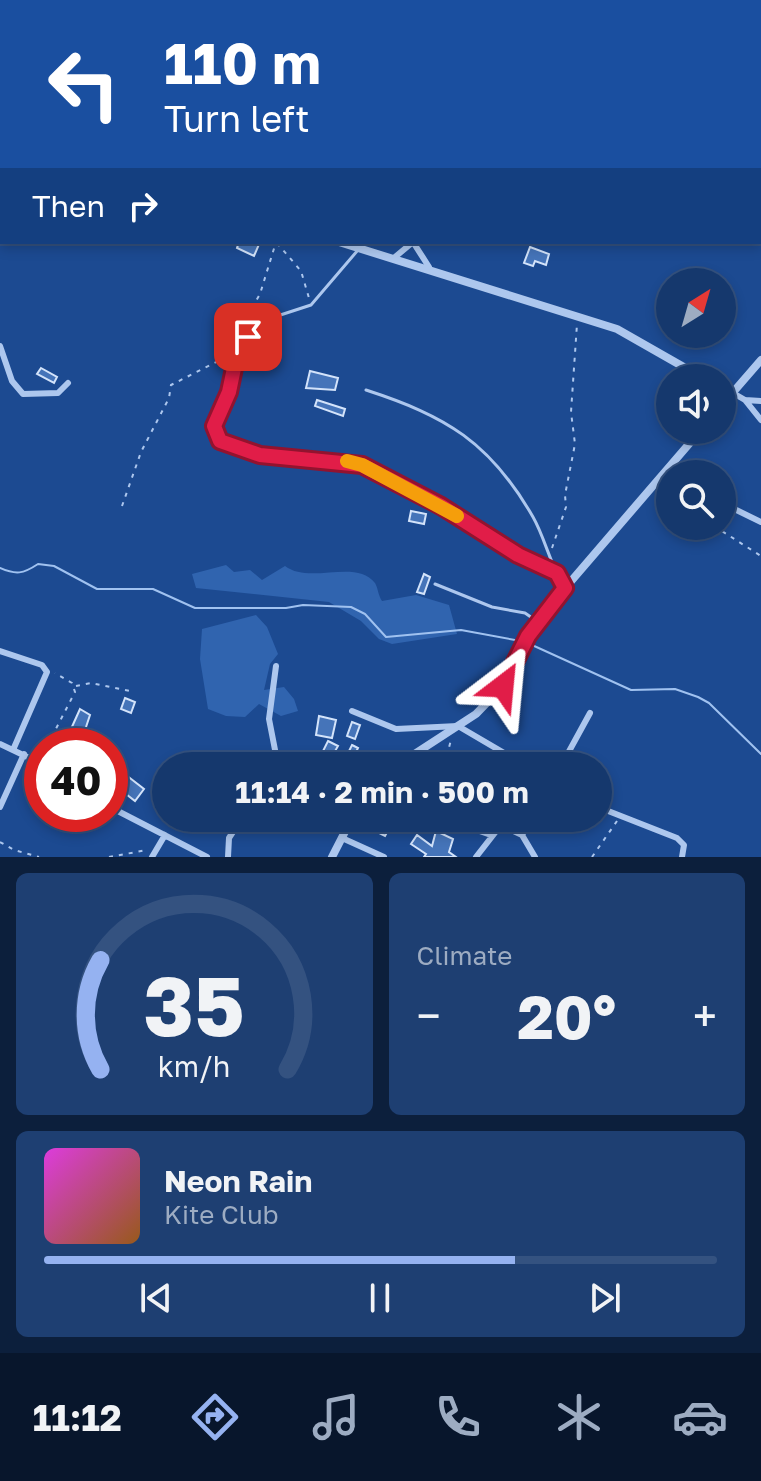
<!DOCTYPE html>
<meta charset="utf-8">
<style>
:root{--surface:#15386d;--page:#1e3f72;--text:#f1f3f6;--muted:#9dacc2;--line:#345280;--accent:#95b2f1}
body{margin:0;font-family:"Golos Text",sans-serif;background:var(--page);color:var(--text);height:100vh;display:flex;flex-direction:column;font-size:30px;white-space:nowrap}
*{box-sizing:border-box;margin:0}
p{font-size:26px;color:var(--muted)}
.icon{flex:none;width:44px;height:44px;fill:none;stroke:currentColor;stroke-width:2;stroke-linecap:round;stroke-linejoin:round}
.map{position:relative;height:857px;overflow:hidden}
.sheet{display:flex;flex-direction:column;gap:16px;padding:16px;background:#0c1f3c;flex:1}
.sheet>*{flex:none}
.guide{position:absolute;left:0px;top:0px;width:762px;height:244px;box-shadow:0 4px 12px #0003,0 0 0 2px var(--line);background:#1a4fa0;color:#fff;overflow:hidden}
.needle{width:52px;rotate:37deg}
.tools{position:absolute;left:656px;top:268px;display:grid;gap:16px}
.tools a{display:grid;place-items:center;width:80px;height:80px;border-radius:50%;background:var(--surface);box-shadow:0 4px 12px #0003,0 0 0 2px var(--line);font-size:40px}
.speed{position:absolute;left:24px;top:728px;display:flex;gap:16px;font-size:40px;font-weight:700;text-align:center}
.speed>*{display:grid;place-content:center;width:104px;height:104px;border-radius:50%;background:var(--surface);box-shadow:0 4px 12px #0003,0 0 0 2px var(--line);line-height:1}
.speed .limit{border:12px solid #d22;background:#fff;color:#111}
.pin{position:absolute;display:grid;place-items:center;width:68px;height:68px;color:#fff;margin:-34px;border-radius:16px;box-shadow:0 4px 12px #0006}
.me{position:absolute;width:88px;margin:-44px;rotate:29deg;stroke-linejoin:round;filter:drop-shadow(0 0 6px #0008)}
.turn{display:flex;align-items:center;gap:28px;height:168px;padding:0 32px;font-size:36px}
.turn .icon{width:104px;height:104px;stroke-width:2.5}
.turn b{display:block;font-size:56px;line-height:68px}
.then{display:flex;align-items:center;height:76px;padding:0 32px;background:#0003;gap:16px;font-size:30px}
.big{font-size:60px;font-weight:700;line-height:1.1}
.sheet .tile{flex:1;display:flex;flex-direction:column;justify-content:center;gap:12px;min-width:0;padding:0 28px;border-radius:12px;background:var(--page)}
.sheet .dial{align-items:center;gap:0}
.dial svg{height:208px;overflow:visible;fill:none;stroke:var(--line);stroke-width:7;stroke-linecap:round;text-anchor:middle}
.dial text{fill:var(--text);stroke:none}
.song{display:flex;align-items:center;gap:24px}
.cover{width:96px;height:96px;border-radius:12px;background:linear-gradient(135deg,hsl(300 70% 55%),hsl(30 70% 35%))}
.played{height:8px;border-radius:4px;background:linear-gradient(90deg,var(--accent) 70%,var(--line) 70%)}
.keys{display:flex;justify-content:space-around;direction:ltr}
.heat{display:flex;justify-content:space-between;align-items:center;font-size:44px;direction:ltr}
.sheet .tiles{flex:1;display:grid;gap:16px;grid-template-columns:1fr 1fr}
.tile:last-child{grid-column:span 2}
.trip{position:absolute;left:152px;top:752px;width:460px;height:80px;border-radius:40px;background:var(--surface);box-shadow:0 4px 12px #0003,0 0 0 2px var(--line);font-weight:700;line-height:80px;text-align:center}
.dock{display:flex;height:128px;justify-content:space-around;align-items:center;background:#08162c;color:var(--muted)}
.dock .icon{width:56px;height:56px}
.dock .on{color:var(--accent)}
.dock b{font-size:36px;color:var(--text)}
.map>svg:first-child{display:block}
.green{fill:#3064af}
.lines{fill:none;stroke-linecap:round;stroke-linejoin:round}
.stream{stroke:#a0c2f0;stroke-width:2}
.building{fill:#4574b9;stroke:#d3e3fa;stroke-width:2}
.path{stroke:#adc7ee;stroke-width:2;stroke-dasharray:4 6;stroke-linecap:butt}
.service{stroke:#adc7ee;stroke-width:3}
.minor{stroke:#adc7ee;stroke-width:6}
.tertiary{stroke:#adc7ee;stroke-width:8}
.route-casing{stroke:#92132f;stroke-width:20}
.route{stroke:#e11d48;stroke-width:14}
.slow{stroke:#f59e0b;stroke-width:14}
</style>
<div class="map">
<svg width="761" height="857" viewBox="0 0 761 857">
<rect width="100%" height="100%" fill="#1c4a91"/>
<path class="green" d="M226,565L234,572L250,570L262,580L285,566C310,585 356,558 375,583C378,588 378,595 382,601L416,595L449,605L457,634L392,644L379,639L361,621L329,602L196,588L192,574Z
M256,615L267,627L278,654L270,664L264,690L284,687L294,699L298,711L281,716L259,704L245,717L226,716L208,709L200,659L202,629Z"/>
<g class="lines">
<path class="stream" d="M0,568C16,575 23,574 38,564L54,566L97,589H153L195,608H286L303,605L351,607L365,614L386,637L461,630L526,642
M532,645L631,690L675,689L698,697L709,703L761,754"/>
</g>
<path class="building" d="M239,242H260L254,256L237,248Z
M530,247L549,254L546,265L535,261L533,266L524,263Z
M41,368L57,377L54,383L37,374Z
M310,371L338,378L335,390L306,388Z
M317,400L345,409L343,416L315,406Z
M411,511L426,514L424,524L409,521Z
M424,574L430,577L424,594L417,592Z
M125,698L135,702L131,713L121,709Z
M80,709L90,715L84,733L71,729Z
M319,716L336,720L332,738L316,735Z
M352,722L360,725L355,739L347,736Z
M328,741L338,746L330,760L321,755Z
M352,745L358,748L350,764L344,761Z
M282,757L303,760L302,766H281Z
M126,775L144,789L135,801L117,787Z
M68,814L80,817L72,832L61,827Z
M383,818H395L385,836L379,833Z
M436,831L453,839L449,852L456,857H424L426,854L411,844L417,835L432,846Z"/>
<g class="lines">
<path class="path" d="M277,243L301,271L309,298
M249,328L252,308L260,294L276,242
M122,506L141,452L169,398L171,385L234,353
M714,526L761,556
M552,548L566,507L565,495L575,444L571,412L577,324
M76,686L91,683L130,691
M47,746L75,692L72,683L55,673
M444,766L451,740
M0,842L14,850L39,857
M109,857L147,850
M592,857L617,821"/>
<path class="service" d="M358,250L311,305L262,321L240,347L229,392L214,426L216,438L250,453L362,465L441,506L518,555L557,573
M366,390C446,416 490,442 533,517C545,538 550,564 563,585
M435,584L492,607L525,613L538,622"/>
<path class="minor" d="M133,0L138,2
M339,0L348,2
M149,2L153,0
M160,2V0
M325,2V0
M420,2V0
M395,257L413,242L429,267
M0,346L12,381L23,394L58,393L68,383
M733,393L745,400L761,401
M745,400L761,420
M722,503L761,522
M0,651L42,665L47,672L13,750
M352,711L396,729L458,726L526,766
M0,744L42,764
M272,766L276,755L269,719L276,666
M561,766L590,713
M0,807L24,754
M110,807L207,857
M598,807L677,838L684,845L682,857
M442,818L491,835
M532,818L522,835L535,857
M342,838L384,857
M152,857L165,835
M228,857L229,838L242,818
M476,857L501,825L522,835"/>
<path class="tertiary" d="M0,179H2
M339,242L617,329L703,378
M722,405L761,360
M396,766L476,714L503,686L548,608L701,430
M332,857L352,818"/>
</g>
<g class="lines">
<g class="route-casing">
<path id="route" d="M248,337L237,354L229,392L214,426L220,441L260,455L362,465L441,506L518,555L557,573L565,588L528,636L503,686"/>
</g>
<use href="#route" class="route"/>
<path class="slow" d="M347,461L362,465L457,516"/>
</g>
</svg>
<div class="tools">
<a><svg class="needle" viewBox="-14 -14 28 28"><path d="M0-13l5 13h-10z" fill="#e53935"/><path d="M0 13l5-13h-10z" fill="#9dacc2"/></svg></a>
<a><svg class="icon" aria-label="sound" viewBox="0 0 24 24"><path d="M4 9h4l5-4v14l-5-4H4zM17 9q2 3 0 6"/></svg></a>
<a><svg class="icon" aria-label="search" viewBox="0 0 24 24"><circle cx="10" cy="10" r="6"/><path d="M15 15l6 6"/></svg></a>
</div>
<div class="speed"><div class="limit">40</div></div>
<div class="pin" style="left:248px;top:337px;background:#d93025"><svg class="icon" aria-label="arrive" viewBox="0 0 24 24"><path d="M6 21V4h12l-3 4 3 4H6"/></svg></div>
<svg class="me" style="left:503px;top:686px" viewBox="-20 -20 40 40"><path d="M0-17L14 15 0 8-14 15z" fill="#e11d48" stroke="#fff" stroke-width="4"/></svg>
<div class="trip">11:14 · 2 min · 500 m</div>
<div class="guide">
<div class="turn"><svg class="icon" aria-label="left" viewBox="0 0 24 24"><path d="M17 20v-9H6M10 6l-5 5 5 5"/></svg><div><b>110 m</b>Turn left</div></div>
<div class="then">Then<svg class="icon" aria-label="right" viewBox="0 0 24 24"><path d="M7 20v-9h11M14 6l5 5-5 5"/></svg></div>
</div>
</div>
<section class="sheet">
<div class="tiles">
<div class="tile dial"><svg viewBox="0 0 100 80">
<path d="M14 69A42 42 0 1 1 86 69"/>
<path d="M14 69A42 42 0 0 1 14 27" stroke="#95b2f1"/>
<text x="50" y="56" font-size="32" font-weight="700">35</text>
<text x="50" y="72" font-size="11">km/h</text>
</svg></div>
<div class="tile"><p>Climate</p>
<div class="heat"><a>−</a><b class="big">20°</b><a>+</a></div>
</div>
<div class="tile">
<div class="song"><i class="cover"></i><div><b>Neon Rain</b><p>Kite Club</p></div></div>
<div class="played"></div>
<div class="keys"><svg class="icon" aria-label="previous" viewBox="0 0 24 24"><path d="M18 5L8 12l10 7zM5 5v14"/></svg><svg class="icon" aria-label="pause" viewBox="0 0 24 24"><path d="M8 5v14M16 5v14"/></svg><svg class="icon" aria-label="next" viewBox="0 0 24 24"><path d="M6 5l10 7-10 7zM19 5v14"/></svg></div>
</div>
</div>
</section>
<nav class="dock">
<b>11:12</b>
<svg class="icon on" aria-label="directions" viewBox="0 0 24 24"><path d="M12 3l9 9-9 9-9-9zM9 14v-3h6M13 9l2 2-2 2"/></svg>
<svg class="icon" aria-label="music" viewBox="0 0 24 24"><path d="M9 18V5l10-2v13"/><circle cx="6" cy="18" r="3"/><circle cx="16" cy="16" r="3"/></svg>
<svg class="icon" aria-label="phone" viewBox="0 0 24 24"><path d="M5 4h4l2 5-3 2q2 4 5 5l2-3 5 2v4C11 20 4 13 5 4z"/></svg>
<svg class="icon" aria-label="climate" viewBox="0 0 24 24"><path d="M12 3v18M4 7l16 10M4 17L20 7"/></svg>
<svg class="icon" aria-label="car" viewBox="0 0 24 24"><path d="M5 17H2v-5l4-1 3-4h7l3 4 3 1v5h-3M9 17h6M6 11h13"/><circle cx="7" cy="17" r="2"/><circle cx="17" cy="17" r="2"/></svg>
</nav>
